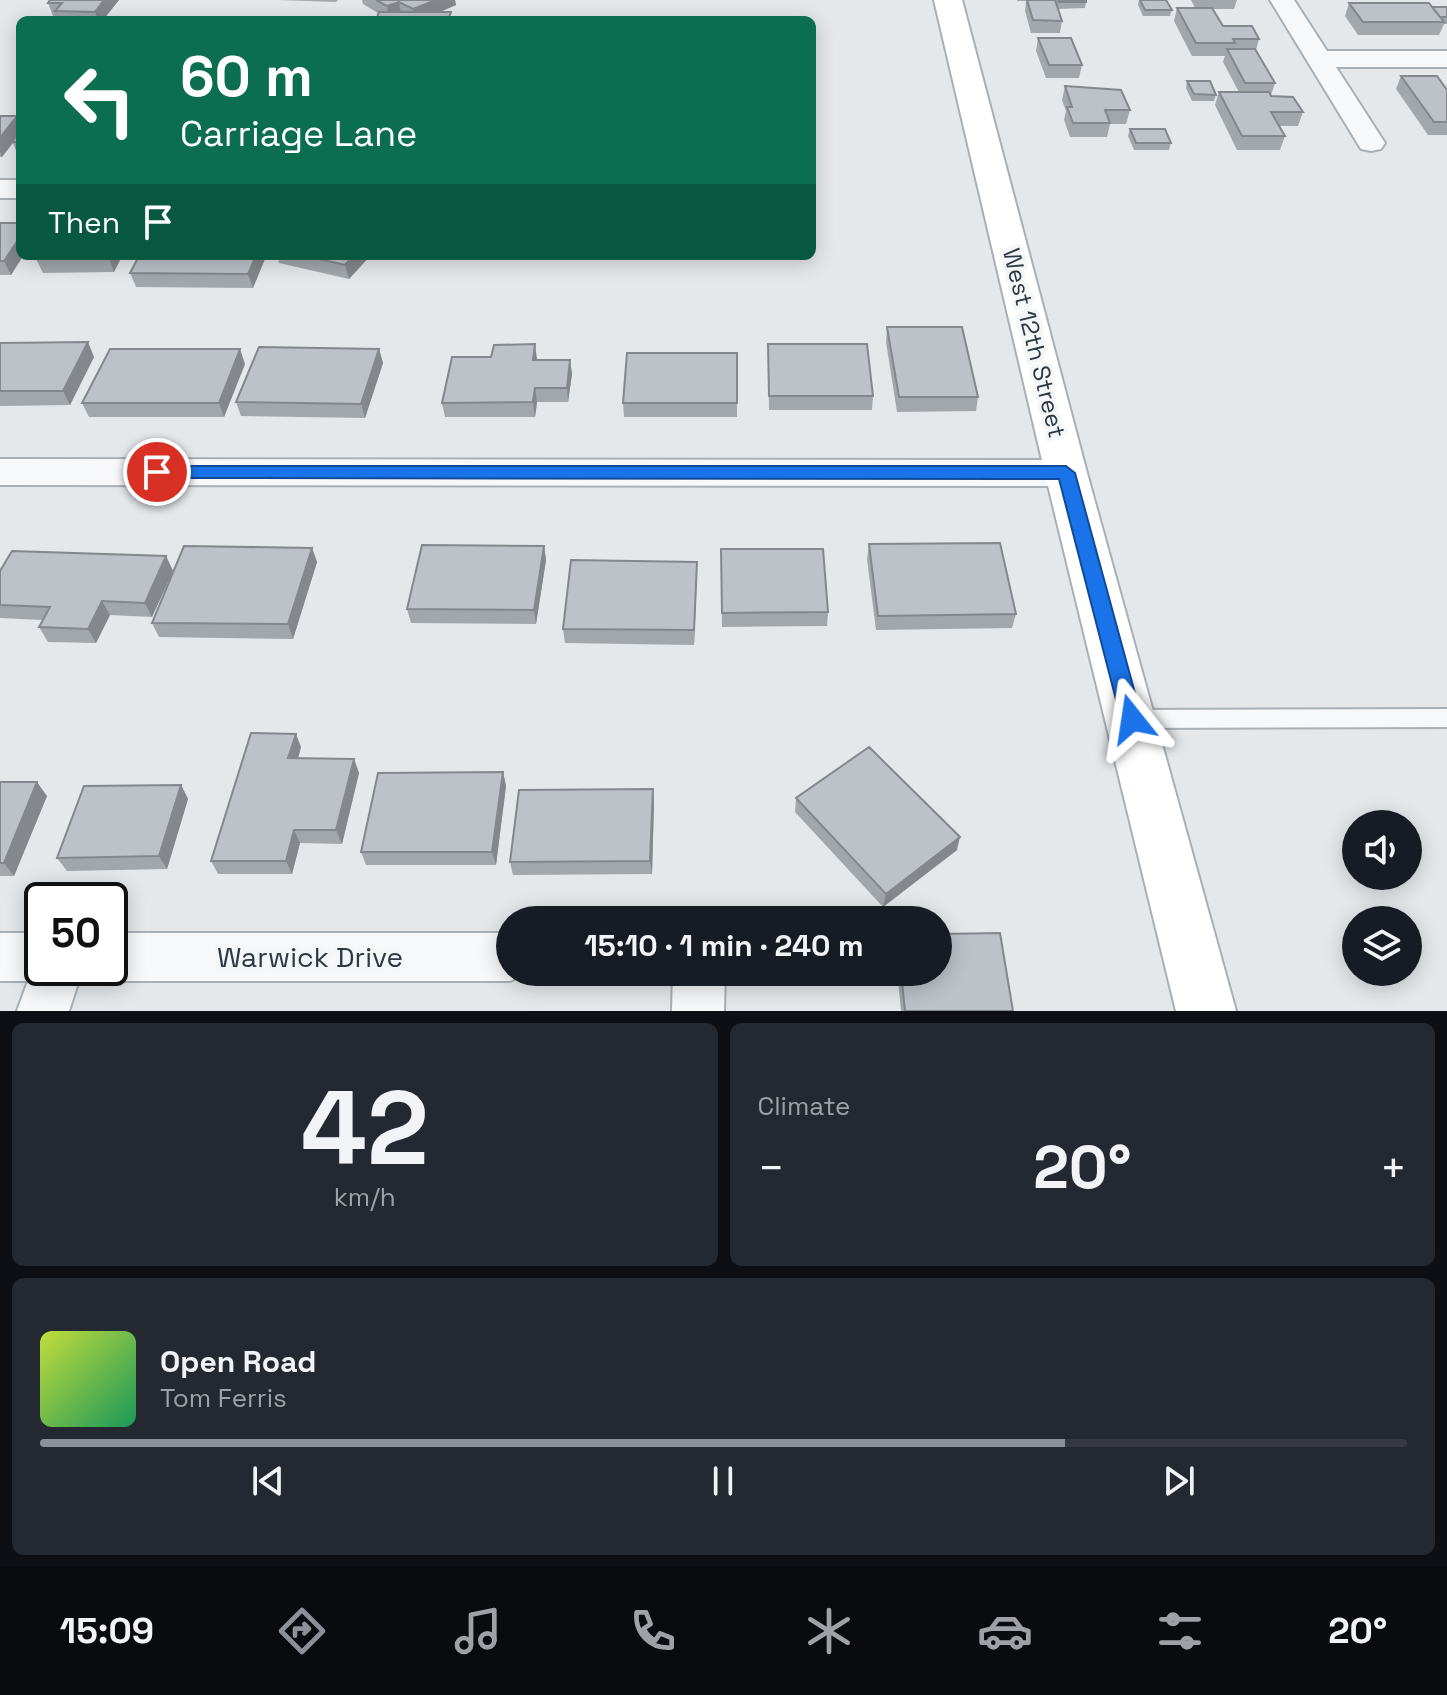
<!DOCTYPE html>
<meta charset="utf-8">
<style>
:root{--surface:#171b24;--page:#242831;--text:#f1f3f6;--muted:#9ea1a6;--line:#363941;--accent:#8c9099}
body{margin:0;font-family:"Space Grotesk",sans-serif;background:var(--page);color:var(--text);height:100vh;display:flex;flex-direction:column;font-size:30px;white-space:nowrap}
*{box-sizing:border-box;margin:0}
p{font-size:26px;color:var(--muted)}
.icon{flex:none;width:44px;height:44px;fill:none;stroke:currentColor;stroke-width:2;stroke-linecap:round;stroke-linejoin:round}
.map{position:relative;height:1011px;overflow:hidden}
.sheet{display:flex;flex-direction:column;gap:12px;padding:12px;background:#0d0f14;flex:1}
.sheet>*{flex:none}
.banner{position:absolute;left:16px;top:16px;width:800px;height:244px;border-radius:12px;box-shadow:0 4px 20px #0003;background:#0b6e4f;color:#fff;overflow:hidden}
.controls{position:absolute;left:1342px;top:810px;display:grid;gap:16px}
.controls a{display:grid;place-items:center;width:80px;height:80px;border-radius:50%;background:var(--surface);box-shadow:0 4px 20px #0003;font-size:40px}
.speed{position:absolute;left:24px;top:882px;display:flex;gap:16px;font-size:40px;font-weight:700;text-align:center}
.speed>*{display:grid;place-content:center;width:104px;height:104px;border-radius:50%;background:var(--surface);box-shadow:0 4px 20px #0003;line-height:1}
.speed .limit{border:4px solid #111;border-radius:12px;background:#fff;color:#111}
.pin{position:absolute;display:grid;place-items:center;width:68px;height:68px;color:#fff;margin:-34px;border:4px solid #fff;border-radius:50%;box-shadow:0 2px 8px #0007}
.me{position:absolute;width:88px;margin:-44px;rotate:345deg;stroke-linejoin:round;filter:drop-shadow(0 0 6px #0008)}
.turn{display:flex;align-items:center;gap:28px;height:168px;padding:0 32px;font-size:36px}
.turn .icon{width:104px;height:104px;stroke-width:2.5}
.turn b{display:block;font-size:56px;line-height:68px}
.then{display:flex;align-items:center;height:76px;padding:0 32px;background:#0003;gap:16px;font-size:30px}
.big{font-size:60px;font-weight:700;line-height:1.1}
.sheet .card{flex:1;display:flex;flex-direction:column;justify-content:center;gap:12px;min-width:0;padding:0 28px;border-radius:12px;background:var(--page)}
.sheet .dial{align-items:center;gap:0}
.dial b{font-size:104px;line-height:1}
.song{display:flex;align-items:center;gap:24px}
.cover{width:96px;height:96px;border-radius:12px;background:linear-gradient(135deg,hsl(70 70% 55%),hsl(150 70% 35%))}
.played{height:8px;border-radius:4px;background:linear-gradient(90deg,var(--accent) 75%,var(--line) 75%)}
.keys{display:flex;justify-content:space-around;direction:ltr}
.heat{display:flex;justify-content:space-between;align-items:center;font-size:44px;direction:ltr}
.sheet .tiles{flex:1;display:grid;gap:12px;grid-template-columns:1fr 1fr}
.card:last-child{grid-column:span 2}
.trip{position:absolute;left:496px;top:906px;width:456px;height:80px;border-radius:40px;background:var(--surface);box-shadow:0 4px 20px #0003;font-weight:700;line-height:80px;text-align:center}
.tabs{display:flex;height:128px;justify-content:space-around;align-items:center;background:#090b0e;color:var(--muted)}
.tabs .icon{width:56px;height:56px}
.tabs .selected{color:var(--accent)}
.tabs b{font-size:36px;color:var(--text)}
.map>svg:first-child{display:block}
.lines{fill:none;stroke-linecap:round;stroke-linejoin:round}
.lane-casing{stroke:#a9b0b5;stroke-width:4}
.street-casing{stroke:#a9b0b5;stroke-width:4}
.secondary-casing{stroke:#a9b0b5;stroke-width:4}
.lane{fill:#f7f8fa;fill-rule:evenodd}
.street{fill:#f7f8fa;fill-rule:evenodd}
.secondary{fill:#fff;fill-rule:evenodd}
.wall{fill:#a2a7ac}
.shaded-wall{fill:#84888c}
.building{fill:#bcc2c8;stroke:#84888c;stroke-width:2}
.route{fill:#1a73e8;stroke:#114b97;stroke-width:2}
.labels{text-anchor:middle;stroke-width:8;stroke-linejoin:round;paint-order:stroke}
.street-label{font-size:24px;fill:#2c3843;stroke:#f4f6f8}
.near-street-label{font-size:28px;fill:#2c3843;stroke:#f4f6f8}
</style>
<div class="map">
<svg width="1447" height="1011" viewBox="0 0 1447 1011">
<rect width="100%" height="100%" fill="#e4e8eb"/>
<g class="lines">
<g class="lane-casing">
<path id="lane" d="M1447,709V727L1132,728L1125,725L1122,719L1125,713L1132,710Z"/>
</g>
<g class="street-casing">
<path id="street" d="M1270,0H1294L1327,51H1447V67H1336L1385,143L1381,149L1371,151L1361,149Z
M0,180H20V198H0Z
M0,459L1066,460L1079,464L1085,473L1079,482L1066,486L0,485Z
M0,933H42V968H83L69,1011H17L28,981H0Z
M110,933H510V972H529L510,981H110L92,974L89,968H110Z
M673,972H725L724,1011H672Z"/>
</g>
<g class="secondary-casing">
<path id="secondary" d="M934,0H962L1087,473L1236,1011H1176L1045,473Z"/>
</g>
<use href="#lane" class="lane"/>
<use href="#street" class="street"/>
<use href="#secondary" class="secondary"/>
</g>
<path class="wall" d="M119,0L103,20H58L57,16H53L48,3Z
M278,0H338L336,2Z
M362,0H455L456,5L440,12L378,13L363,4Z
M1017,0H1086V2L1085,8L1058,9L1062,21L1060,33H1031L1025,11L1026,1H1017Z
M1139,0H1166L1172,10L1170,16H1143L1138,5Z
M1191,0H1237L1234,9H1213L1223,26L1259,39L1256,50L1275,83L1271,95V96L1303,112L1298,126H1279L1285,136L1280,150H1237L1215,105L1219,92H1239L1223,62L1225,56H1192L1174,21L1177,8H1195Z
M1349,3L1447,7V24H1444L1439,35H1358L1345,16Z
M1038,38L1082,65L1079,78H1046L1036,51Z
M1401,76L1447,90V135H1428L1396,89Z
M1187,81L1216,95L1214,101H1192L1186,88Z
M1065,86L1130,110L1126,124H1110L1107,137H1070L1064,120L1066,111L1062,100Z
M0,116L20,124V156H18L13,143L2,157H0Z
M1130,129L1171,143L1169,150H1134L1128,136Z
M0,223L20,256H23L11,275H0Z
M38,256H122L114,272L43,273L36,259Z
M277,256H370L349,279L279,263Z
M266,257L253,288L136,287L130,273Z
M887,327L978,397L976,411L897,412L886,342Z
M0,343L94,357L70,405L0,406Z
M768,344L873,396L872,410H769Z
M379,349L383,363L365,418L241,416L236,402Z
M737,353V417H624L623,403Z
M537,360H570L572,374L568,402H537L535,417H445L442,403Z
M245,364L224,417H89L82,403Z
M869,544L1016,614L1012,628L876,630L867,559Z
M544,546L546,560L536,624L411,623L407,609Z
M312,548L317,562L293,639L159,637L152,623Z
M721,549L828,612L827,626L722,627Z
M166,556L173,571L152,617L110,615L96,643L48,642L39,627L43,620L0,618V571Z
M697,562L694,645L565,643L563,629Z
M301,747L298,759H354L359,773L342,844L300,843L292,874H218L211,861Z
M503,772L506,786L496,865H366L361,852Z
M0,782L47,796L14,876H0Z
M181,785L188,799L167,869L67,871L57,858Z
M796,798L957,850L883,907L795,812Z
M654,802L652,874L513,875L510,862Z
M897,972H938L1013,1011H901Z"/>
<path class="shaded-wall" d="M104,0H119L103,20H98L95,12Z
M436,0H455L456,5L420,20H415L413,9Z
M399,2L401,14L390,19L387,6Z
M17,116L20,124V133L2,157L0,152V138Z
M20,237V256H23L11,275L4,261Z
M109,256H122L114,272L109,258Z
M256,256H266L253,288L248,274Z
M353,256H370L349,279L345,265Z
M88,342L94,357L70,405L63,391Z
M535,344L537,359L535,374L533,360Z
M240,349L245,364L224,417L219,403Z
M379,349L383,363L365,418L361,404Z
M570,360L572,374L568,402L567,388Z
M535,388L537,402L535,417L533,402Z
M544,546L546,560L536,624L534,610Z
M312,548L317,562L293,639L288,624Z
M166,556L173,571L152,617L145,603Z
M697,562V576L694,645V630Z
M102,601L110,615L96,643L88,629Z
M296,734L301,747L294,772L288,758Z
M354,759L359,773L342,844L336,830Z
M503,772L506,786L496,865L492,852Z
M37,782L47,796L14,876L4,863Z
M181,785L188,799L167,869L159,856Z
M653,789L654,802L652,874L650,861Z
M294,830L300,843L292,874L286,861Z
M960,837L957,850L883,907L886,894Z"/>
<path class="building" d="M50,0H104L95,12L55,11L62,3H48Z
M376,0H436L413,9L399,2L387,6Z
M1027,0H1055L1062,21L1033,20Z
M1058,0H1086V2H1059Z
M1140,0H1166L1172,10H1145Z
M1349,3H1429L1444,22H1363Z
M1432,7H1447V17H1440Z
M1177,8H1212L1223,26H1252L1259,39H1233L1235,43H1196Z
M379,12H451L448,20H376Z
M79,17V20H59Z
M1038,38H1071L1082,65H1049Z
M1227,49H1255L1275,83H1245Z
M1401,76H1437L1447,90V122H1434Z
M1187,81H1210L1216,95L1194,94Z
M1065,86L1121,90L1130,110H1105L1110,123H1073L1067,107H1072Z
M1219,92H1269L1271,96L1293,97L1303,112H1271L1285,136H1242Z
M0,116H17L0,138Z
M1130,129H1165L1171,143H1136Z
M20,131V142H12Z
M0,223H20V237L4,261H0Z
M38,256H109V258L36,259Z
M139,256H256L248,274L130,273Z
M306,256H353L345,265Z
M887,327H962L978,397H899Z
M88,342L63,391H0V343Z
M535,344L533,360H570L567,388H535L533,402L442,403L452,357H491L494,345Z
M768,344H867L873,396H769Z
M259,347L379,349L361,404L236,402Z
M110,349H240L219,403H82Z
M627,353H737V403H623Z
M1000,543L1016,614L878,616L869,544Z
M422,545L544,546L534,610L407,609Z
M184,546L312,548L288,624L152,623Z
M721,549H823L828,612L722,613Z
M12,551L166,556L145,603L102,601L88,629L39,627L50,607L0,605V571Z
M571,560L697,562L694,630L563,629Z
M251,733L296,734L288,758L354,759L336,830H294L286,861H211Z
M869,747L960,837L886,894L796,798Z
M503,772L492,852H361L378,773Z
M0,782H37L4,863H0Z
M181,785L159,856L57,858L84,786Z
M653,789L650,861L510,862L519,790Z
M1000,933L1013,1011H905L901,972H938V934Z"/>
<path class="route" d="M157,466H1066L1075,473L1142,719L1139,725L1132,728L1124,725L1121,719L1059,479L157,478L148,472Z"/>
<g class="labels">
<g class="street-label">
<text transform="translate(1034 343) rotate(76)" y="8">West 12th Street</text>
</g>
<g class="near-street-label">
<text x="310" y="967">Warwick Drive</text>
</g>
</g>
</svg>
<div class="controls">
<a><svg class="icon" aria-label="sound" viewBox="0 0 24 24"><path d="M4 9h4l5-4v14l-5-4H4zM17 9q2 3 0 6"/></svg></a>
<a><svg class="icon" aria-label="layers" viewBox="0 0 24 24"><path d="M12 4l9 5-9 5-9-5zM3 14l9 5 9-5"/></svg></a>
</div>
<div class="speed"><div class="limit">50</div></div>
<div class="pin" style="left:157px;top:472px;background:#d93025"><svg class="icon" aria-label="arrive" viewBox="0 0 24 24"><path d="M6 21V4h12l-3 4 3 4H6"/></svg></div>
<svg class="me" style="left:1132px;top:719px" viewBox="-20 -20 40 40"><path d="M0-17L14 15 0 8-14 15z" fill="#1a73e8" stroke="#fff" stroke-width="4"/></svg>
<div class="trip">15:10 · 1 min · 240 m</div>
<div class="banner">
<div class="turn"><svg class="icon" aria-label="left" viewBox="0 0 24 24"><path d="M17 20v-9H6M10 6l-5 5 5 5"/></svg><div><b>60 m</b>Carriage Lane</div></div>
<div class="then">Then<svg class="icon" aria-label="arrive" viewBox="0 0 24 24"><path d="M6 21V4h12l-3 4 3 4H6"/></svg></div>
</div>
</div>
<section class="sheet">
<div class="tiles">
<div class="card dial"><b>42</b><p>km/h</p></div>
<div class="card"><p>Climate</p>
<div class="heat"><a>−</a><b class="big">20°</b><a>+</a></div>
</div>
<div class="card">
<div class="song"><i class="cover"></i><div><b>Open Road</b><p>Tom Ferris</p></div></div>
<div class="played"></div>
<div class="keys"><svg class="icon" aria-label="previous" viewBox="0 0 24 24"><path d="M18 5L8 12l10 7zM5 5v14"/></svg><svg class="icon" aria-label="pause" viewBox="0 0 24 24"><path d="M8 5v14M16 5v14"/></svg><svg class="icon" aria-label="next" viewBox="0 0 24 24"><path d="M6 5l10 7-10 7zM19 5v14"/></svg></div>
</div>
</div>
</section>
<nav class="tabs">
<b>15:09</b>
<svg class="icon selected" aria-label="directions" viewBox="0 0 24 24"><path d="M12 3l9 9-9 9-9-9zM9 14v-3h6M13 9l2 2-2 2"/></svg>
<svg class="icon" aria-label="music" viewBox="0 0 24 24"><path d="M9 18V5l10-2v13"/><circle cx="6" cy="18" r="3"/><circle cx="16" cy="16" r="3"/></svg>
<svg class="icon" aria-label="phone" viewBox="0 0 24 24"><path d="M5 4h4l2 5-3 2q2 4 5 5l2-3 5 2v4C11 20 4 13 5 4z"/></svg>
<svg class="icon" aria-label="climate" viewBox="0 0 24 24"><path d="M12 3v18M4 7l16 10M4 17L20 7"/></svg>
<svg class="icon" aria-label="car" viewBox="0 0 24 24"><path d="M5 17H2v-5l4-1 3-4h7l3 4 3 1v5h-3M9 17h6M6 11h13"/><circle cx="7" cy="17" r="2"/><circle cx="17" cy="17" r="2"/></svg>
<svg class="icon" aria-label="filters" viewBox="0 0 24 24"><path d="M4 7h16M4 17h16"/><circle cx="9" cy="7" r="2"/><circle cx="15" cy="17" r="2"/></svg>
<b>20°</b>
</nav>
